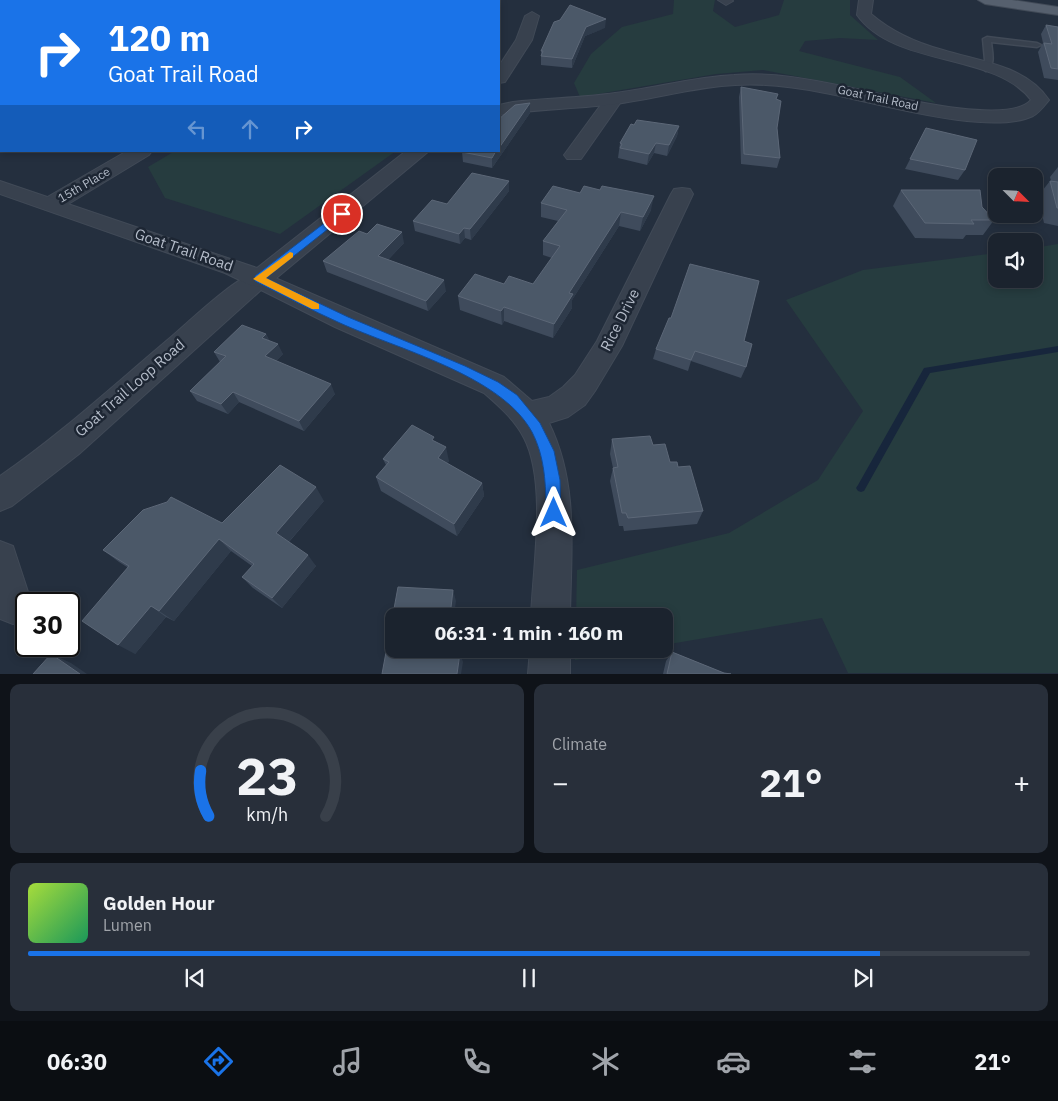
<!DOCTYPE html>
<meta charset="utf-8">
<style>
:root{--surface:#1b232e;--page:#282f3a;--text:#f1f3f6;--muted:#a0a4aa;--line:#39404a;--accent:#1a73e8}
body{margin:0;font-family:"IBM Plex Sans",sans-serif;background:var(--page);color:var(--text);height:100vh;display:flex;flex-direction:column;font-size:19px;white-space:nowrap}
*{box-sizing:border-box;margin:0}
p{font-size:16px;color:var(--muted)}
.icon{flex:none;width:28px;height:28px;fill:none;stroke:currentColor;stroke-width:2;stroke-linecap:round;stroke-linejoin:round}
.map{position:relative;height:674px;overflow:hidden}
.sheet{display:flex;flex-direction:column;gap:10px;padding:10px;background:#0f1319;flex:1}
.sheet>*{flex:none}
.banner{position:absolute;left:0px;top:0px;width:500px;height:152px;box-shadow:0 2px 8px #0003,0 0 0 1px var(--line);background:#1a73e8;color:#fff;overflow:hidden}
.needle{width:32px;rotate:114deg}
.buttons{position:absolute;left:988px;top:168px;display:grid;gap:10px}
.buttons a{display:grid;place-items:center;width:55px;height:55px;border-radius:10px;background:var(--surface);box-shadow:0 2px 8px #0003,0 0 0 1px var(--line);font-size:25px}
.speed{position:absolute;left:15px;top:592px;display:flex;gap:10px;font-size:25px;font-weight:700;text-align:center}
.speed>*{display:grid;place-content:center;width:65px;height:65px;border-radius:50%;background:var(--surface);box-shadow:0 2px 8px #0003,0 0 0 1px var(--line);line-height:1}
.speed .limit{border:2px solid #111;border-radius:8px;background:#fff;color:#111}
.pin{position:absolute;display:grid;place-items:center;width:42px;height:42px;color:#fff;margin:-21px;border:2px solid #fff;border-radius:50%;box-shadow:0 1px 5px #0007}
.me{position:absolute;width:55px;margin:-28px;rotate:0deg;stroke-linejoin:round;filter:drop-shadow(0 0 4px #0008)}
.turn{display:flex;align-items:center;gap:18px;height:105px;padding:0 25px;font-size:22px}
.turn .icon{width:65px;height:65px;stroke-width:2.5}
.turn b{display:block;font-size:35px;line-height:42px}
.lanes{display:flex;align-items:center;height:48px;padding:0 25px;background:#0003;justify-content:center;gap:25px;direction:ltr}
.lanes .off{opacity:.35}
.big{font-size:38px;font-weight:800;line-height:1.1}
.sheet .tile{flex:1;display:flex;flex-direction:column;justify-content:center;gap:8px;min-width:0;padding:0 18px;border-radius:10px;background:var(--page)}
.sheet .dial{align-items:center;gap:0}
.dial svg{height:130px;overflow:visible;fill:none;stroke:var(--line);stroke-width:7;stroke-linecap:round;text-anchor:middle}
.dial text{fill:var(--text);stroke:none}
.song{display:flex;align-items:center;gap:15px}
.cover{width:60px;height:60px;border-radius:8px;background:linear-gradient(135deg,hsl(80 70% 55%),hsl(150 70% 35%))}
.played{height:5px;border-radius:2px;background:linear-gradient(90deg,var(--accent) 85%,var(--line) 85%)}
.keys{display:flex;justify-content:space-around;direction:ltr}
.heat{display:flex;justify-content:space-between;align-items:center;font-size:28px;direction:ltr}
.sheet .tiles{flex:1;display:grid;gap:10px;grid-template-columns:1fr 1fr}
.tile:last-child{grid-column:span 2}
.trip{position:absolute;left:385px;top:608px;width:288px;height:50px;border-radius:10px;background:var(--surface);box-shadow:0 2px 8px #0003,0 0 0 1px var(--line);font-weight:800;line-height:50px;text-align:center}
.dock{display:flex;height:80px;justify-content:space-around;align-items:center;background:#0b0e12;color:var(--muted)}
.dock .icon{width:35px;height:35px}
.dock .selected{color:var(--accent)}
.dock b{font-size:22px;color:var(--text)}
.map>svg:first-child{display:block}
.green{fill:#263c3f}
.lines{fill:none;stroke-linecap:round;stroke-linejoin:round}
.stream{fill:#17263c;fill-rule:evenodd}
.service-casing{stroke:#414a57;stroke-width:3}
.minor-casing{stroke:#414a57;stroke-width:2}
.tertiary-casing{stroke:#414a57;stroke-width:2}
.primary-casing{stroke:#414a57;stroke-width:2}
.service{fill:#38414e;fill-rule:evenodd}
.minor{fill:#38414e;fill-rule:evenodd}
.tertiary{fill:#38414e;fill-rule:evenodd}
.primary{fill:#56606e;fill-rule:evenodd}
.wall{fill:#3f4b5c}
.shaded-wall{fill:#2f3b4b}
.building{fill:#4b5868;stroke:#5c6777}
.route{fill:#1a73e8;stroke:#114b97}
.slow{fill:#f59e0b}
.labels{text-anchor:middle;stroke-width:5;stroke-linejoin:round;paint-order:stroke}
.far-street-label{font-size:12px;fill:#b4bcc9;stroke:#1d2633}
.street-label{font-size:15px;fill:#b4bcc9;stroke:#1d2633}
</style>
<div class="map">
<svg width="1058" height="674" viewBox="0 0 1058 674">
<rect width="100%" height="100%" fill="#242f3e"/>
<path class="green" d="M674,0H715L713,11L735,27L779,15L784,0H850V15L878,40L840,38L805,41L799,51L900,77L936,103L763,70L716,74L580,97L574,83L591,54L622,27L673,14Z
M175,151H396L280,234L165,198L148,167Z
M1058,244V673H848L822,618L664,645V616H576L577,570L729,533L818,480L863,411L786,300L863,270L996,253V279H1034V248Z
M575,649H641L575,660Z"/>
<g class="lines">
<path class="stream" d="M1058,346V352L930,373L864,491L861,492L858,491L856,488L858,485L924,368Z"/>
<g class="service-casing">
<path id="service" d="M987,37L1037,43L1041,45L1037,47L991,42C992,52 996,66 986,71L982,68L985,60L983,39Z"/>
</g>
<g class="minor-casing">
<path id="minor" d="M353,0H373L374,1H354Z
M718,0H732L733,1L726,5Z
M532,12L539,16L532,40L505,82L499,83V66L516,40L525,16Z
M0,78H1V88H0Z
M614,94L620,95L623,99L581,159H567L564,155L567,151L608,95Z
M127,151H152L149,155L60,209L52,211L44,209L41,204L44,199Z
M682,188L690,189L693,194L622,346L595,391L585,405L568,417L549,423C579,484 571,549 570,616H531C533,567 547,482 524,438C515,420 499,406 484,393L335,327L261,290L79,454L12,506L0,511V476C61,434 115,384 171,337C192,319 235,277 259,271L504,377L532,401L549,397L563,387L575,375L597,341L671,194L674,189Z
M0,541L13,546L32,604H26V619L13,624L0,619Z
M530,649H570V674H528Z"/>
</g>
<g class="tertiary-casing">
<path id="tertiary" d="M859,0H873L871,14C892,32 917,43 943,50C981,62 1025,65 1049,100C1044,106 1040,112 1033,116C989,137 874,102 825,93C795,87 765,83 735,85C694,87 655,99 615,104C576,109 537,109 499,115V105L513,102C547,98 581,98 615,93C655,88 694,77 734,75C772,72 810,79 847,87C882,94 1008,127 1031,100C995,52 895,68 857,15Z
M406,151H429L268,285L259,287L250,285L225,273L0,194V181L257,268Z"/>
</g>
<g class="primary-casing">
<path id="primary" d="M978,0H1012L1058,7V15L985,4Z"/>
</g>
<use href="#service" class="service"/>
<use href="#minor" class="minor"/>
<use href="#tertiary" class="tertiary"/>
<use href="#primary" class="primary"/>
</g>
<path class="wall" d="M1046,25L1058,27V80L1044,78L1038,52L1043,43L1041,34Z
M605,28L585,36L572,68L541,65V51Z
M741,87L776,99L777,128L780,158L777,168L741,164L739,97Z
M530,103V113L492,168L463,162L462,152Z
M634,125L679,126L677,136L667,156L654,153L647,165L618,158L620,143Z
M926,128L965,170L958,180L905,169Z
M1058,167V226L1044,223L1038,196L1050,181H1051L1050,177Z
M509,181V191L471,240L465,238L460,244L415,231L413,221L447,204Z
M901,190L982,207L994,220L983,235H966L963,239L915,238L893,206Z
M541,203L651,210L640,231L619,226L572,300V308L553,338L504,321L502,325L460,310L458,296L504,284H533L552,258L543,255V241L558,221L541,217Z
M367,234L404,243L388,260L446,291L428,311L327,272L323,261Z
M266,334L269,340L283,354L276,361L335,394L304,431L239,402L228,414L197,401L190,391L220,362L214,352Z
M744,341L746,367L741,378L691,361L688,371L653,359L656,349Z
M612,439L653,445L670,462L678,467L703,511L697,524L624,531L623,526H619L610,481L613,468L610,454Z
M435,441L449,461L447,463L482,483L484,496L457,536L381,491L376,477L386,465L383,459Z
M324,501L289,542L316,566L282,608L253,588L242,577L252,566L231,551L174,621L166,617L135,654L127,567L119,562L103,550L167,502L222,523Z
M672,652L724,673L731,674H663L666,661Z"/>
<path class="shaded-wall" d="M606,19L605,28L585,36L572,68V59L586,27Z
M530,103V113L492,168V158L496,151H499V148Z
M679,126L677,136L667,156L669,145Z
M656,143L654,153L647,165L649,154Z
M509,181V191L471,240L470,229Z
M654,196L651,210L640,231L643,217Z
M621,212L619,226L572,300V308L553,338L554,324L569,293Z
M464,228L465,238L460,244L459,234Z
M402,232L404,243L381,267L378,256Z
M444,280L446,291L428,311L426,301Z
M504,307V321L502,325L501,311Z
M266,334L271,344L262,338Z
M278,344L283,354L271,367L265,356Z
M331,384L335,394L304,431L299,421Z
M233,392L239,402L228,414L221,404Z
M446,447L449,461L441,472L438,458Z
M482,483L484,496L457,536L454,524Z
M316,487L324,501L285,546L276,533Z
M219,539L231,551L174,621L159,611Z
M308,555L316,566L282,608L272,598Z
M453,590L456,601L454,616H450Z
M151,606L166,617L135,654L118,645Z
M445,649H450L448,661L445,652Z
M460,653L463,662L461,674H457Z
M51,654L71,663L87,674H80Z"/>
<path class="building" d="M570,5L606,19L586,27L572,59L541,56L543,51H541L554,22L560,20Z
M1046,25L1058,27V69L1051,68L1044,43L1052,44Z
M741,87L778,94L776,99L781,101L777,128L780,158L744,154Z
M530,103L499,148V119L515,105Z
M637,120L679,126L669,145L656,143L649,154L620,148L622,144L620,143L631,124L634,125Z
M926,128L977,140L965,170L910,159Z
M464,151H496L492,158L462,152Z
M472,173L509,181L470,229L464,228L459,234L413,221L432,200L447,204Z
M1050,181L1058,182V208H1057Z
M553,186L580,193L584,186L600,190L602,186L654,196L643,217L621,212L569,293L573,294L554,324L504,307L501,311L458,296L475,274L504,284L509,276L533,284L560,246L543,241L567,210L541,203Z
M901,190H980L982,207L994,220H971L974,224L925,223Z
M377,224L402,232L378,256L444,280L426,301L323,261L359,231L367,234Z
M690,264L759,281L744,341L752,344L746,367L695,351L691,360L656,349L669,318H671Z
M242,325L266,334L262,338L278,344L265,356L331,384L299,421L233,392L221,404L190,391L226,356L214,352Z
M412,425L434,437L432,440L446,447L438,458L482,483L454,524L376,477L389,462L383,459Z
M650,436L653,445L665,444L670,462H677L678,467L690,466L703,511L628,518L626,513H622L613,468L618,467L612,439Z
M280,465L316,487L276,533L308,555L272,598L242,577L254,564L219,539L159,611L151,606L118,645L82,621L129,566L103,550L143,510L167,502L171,497L222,523Z
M398,587L453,590L450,616H394V649H445V652L460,653L457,674H382Z
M672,652L724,673L731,674H667Z
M51,654L80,674H33Z"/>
<path class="route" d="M339,212L347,214L266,278L348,317L465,366L498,382L517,395L540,423L554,451L560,480L561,513L559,518L554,520L549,518L546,513C546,485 545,457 532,432C501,375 397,349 340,323C311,310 283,295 255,281V276Z"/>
<path class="slow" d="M290,252L293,253V257L266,278L319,304V309H312L253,279Z"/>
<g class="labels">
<g class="far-street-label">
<text transform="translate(878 98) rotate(12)" y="4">Goat Trail Road</text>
<text transform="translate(84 185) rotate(-30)" y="4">15th Place</text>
</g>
<g class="street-label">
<text transform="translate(184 250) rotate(19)" y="5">Goat Trail Road</text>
<text transform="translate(620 320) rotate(-63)" y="5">Rice Drive</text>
<text transform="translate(130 388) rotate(-41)" y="5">Goat Trail Loop Road</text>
</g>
</g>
</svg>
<div class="buttons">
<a><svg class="needle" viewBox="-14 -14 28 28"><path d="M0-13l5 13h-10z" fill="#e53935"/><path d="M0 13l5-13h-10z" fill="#a0a4aa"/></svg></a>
<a><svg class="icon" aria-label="sound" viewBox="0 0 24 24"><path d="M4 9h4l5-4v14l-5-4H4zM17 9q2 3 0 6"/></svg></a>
</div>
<div class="speed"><div class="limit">30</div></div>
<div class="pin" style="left:342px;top:214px;background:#d93025"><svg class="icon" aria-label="arrive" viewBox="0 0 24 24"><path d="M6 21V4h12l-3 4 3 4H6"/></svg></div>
<svg class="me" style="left:554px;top:513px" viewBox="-20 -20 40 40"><path d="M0-17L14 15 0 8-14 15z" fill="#1a73e8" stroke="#fff" stroke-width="4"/></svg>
<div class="trip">06:31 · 1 min · 160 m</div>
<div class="banner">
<div class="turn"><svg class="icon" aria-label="right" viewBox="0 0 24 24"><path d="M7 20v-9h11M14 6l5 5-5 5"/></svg><div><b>120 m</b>Goat Trail Road</div></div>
<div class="lanes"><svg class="icon off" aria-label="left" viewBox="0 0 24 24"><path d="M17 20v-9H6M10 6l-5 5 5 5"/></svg><svg class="icon off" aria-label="ahead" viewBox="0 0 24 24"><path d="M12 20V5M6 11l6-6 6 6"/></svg><svg class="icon" aria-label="right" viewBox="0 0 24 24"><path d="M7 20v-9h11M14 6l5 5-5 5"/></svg></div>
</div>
</div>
<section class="sheet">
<div class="tiles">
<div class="tile dial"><svg viewBox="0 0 100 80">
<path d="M14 69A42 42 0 1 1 86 69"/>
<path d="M14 69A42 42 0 0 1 9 41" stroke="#1a73e8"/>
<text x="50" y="56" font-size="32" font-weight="700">23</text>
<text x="50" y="72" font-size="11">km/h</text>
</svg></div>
<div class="tile"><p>Climate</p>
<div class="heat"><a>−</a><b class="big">21°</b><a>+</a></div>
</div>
<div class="tile">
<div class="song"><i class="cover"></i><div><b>Golden Hour</b><p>Lumen</p></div></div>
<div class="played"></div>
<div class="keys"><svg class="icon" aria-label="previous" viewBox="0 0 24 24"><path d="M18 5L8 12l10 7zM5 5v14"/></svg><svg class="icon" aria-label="pause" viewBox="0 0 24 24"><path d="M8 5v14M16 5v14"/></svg><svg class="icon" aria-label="next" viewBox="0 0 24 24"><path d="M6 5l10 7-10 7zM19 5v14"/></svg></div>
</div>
</div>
</section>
<nav class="dock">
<b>06:30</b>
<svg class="icon selected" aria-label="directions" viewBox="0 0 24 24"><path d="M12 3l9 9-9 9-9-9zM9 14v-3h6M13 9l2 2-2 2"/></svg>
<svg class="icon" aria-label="music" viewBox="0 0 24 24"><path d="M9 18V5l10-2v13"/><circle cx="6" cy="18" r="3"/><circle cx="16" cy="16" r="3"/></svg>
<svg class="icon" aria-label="phone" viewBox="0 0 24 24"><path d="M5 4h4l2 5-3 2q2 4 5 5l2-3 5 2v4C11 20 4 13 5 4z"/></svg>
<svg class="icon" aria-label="climate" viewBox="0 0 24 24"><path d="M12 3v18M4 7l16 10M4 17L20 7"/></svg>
<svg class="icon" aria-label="car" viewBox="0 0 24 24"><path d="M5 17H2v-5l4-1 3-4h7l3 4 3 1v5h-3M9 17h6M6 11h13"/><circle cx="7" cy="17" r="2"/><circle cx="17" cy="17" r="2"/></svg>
<svg class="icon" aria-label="filters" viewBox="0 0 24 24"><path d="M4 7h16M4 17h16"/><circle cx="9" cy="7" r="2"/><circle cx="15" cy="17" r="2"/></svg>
<b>21°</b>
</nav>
